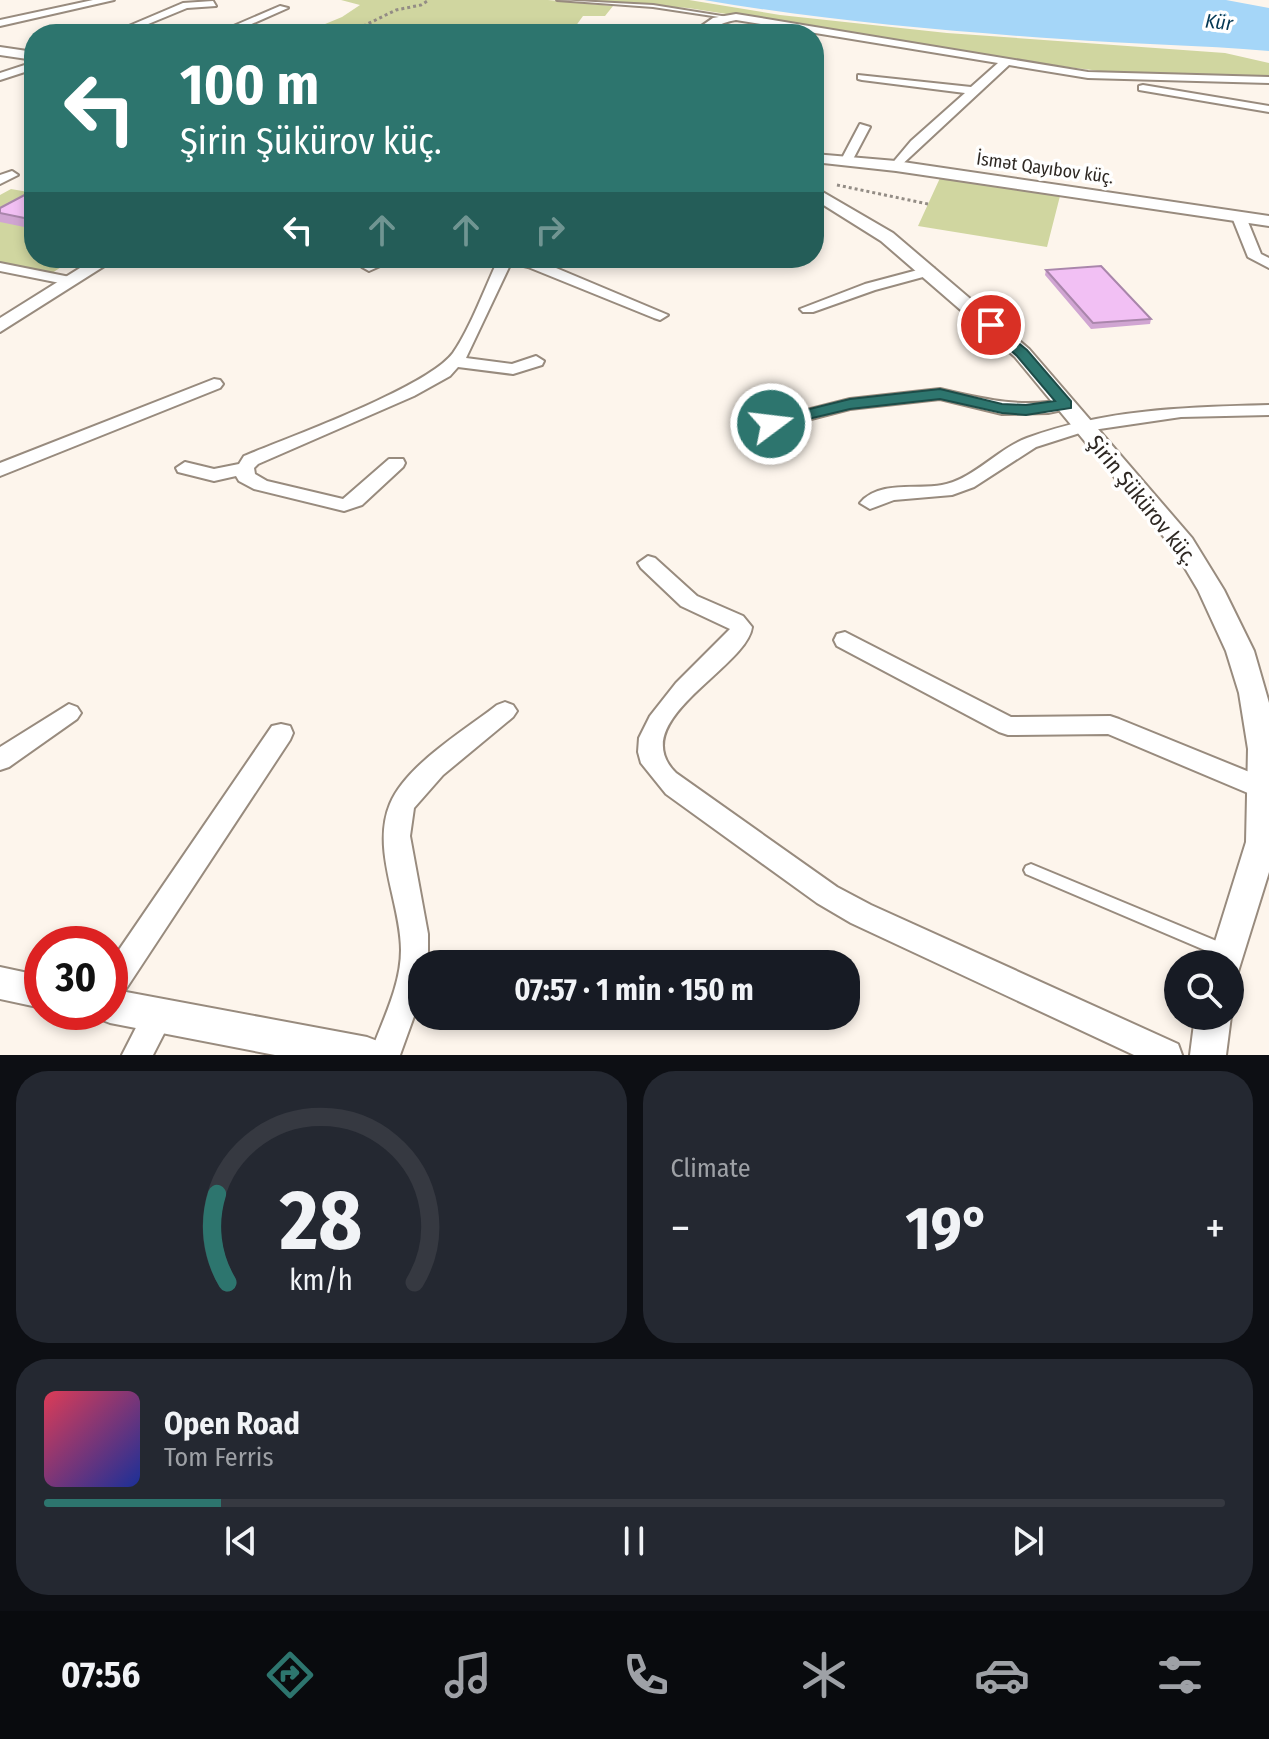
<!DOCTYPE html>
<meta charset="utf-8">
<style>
:root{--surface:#171b24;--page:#242831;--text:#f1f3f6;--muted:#9ea1a6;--line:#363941;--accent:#2d756e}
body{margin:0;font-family:"Fira Sans Condensed",sans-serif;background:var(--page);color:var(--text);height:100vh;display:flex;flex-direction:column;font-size:30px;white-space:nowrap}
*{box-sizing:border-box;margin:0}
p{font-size:26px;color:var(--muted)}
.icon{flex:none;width:44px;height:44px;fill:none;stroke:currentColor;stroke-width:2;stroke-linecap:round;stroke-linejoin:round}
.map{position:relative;height:1055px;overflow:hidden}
.details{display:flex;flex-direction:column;gap:16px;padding:16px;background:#0d0f14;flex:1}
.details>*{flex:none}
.guide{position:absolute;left:24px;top:24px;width:800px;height:244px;border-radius:32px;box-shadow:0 4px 12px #0003;background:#2d756e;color:#fff;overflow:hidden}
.buttons{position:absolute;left:1164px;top:950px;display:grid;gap:16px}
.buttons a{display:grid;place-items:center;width:80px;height:80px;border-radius:50%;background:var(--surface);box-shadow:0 4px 12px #0003;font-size:40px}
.speed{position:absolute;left:24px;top:926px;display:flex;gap:16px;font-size:40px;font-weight:700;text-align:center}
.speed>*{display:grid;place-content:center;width:104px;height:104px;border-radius:50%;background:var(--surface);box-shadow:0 4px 12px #0003;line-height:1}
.speed .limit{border:12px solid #d22;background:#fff;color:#111}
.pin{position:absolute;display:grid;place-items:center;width:68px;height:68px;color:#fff;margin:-34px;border:4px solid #fff;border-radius:50%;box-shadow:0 2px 8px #0007}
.me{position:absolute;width:88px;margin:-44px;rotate:75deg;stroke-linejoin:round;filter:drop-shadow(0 0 6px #0008)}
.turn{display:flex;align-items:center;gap:28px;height:168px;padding:0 24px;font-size:36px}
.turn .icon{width:104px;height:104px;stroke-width:2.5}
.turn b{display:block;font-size:56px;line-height:68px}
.lanes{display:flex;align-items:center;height:76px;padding:0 24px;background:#0003;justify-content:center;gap:40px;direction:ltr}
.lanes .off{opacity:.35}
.big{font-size:60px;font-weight:700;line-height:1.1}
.details .tile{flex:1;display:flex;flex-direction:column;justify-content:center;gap:12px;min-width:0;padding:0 28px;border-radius:32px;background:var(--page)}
.details .dial{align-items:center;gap:0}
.dial svg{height:208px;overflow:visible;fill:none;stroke:var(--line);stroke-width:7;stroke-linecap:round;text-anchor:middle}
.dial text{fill:var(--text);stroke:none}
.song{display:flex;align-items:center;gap:24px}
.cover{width:96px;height:96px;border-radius:12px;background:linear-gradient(135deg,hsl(350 70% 55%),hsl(230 70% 35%))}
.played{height:8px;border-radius:4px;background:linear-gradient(90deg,var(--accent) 15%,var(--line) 15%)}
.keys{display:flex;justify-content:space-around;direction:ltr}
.heat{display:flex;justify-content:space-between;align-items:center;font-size:44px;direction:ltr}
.details .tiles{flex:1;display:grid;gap:16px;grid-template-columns:1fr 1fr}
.tile:last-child{grid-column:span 2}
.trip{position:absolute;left:408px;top:950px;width:452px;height:80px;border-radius:32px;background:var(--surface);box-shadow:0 4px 12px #0003;font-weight:700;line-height:80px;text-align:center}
.menu{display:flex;height:128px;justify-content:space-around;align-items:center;background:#090b0e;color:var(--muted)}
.menu .icon{width:56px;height:56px}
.menu .on{color:var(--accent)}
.menu b{font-size:36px;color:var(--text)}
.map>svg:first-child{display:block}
.green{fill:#d0d6a0}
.water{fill:#a5d6f8}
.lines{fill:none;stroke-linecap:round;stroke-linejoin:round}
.service-casing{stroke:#988b7e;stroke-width:4}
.minor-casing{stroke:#988b7e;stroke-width:4}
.tertiary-casing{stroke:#988b7e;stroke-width:4}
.path{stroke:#938c85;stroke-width:3;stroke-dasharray:3 3;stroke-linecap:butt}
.service{fill:#fff;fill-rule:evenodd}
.minor{fill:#fff;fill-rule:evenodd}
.tertiary{fill:#fff;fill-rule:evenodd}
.wall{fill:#d0a5d2}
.building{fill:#f2c0f4;stroke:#a986ab;stroke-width:2}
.route{fill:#2d756e;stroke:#1d4c48;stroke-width:2}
.labels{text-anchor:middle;stroke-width:7;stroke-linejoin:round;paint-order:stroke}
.far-street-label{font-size:18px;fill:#2e2823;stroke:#fff}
.far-water-label{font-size:20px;font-style:italic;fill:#043854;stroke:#fff}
.street-label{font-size:22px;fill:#2e2823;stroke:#fff}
</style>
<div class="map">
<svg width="1269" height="1055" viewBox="0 0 1269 1055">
<rect width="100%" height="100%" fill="#fdf5ec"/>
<path class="green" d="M341,0H548L613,6L605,16H583L570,34H301L342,17L360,5Z
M577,0H689L780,15L947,33L1225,53L1269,63V76L1117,73L1067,67L688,8Z
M940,178L1060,196L1047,247L918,226Z
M11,189L34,193V258H75L52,273L0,262V195Z"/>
<path class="water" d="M704,0H1226L1269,8V51C1200,45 1131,44 1062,39C942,31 822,20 704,0Z"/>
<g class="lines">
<g class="service-casing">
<path id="service" d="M557,0L653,5L728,17L726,18L653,7Z
M1031,864L1231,947L1233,952L1231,957L1226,958L1221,957L1026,874L1024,870L1026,866Z"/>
</g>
<g class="minor-casing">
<path id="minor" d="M93,0H114L0,26V20Z
M213,1L216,6L187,8L124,34H110L183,3Z
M280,6L288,8L229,34H215Z
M736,14L1088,72L1269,77V83L1088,78L1009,65L896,170L890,166L911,141L965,93L862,80L858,79V75L971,87L998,63L736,20C719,22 707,34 690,34L713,18Z
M34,62V69L0,80V73Z
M1143,85L1269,106V112L1139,90V86Z
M860,124L870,127L851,163H843L841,160Z
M12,171L18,175L0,184V175Z
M1239,213L1246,217L1261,254L1269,258V268L1248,257L1232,217Z
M378,258H398L369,271L362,267Z
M499,258L537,260L668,315L660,320L654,318L528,267L511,263L466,358L512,364L536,356L544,361L542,365L513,374L458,367L450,376L414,396L258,464L254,468L255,474L267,481L343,499L389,459H403L405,463L403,467L362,505L344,511L254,489L239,481L236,476L214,481L178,472L176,468L185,462L214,469L239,464L244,456C290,437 428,387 453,353C471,327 485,287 499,258Z
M0,263L70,277L77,281L70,285L0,271Z
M929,267L934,268V274L875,290L813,312H803L800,309L865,284Z
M214,379L220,380L223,384L220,388L0,476V463Z
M940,389C983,399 1022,409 1066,399L1075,404L1072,408L1048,413L1002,414L940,399L850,409L745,436L736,431L739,427L850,399Z
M1269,405V415L1181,417L1086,431L1036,447L974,487L952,495L894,500L870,509L860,503C879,480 916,490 942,485C974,479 997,449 1027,438C1105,409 1187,407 1269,405Z
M648,556L655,558L697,596L743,616L752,627C747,668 623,721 676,773L837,887L871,905L1178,1044L1182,1055H1134L851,923L817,903L666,794L641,763L638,752L639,738L650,716L676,683L730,629L681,606L641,568L638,563Z
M845,632L1011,717L1110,716L1119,719L1269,780V797L1255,796L1108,734L1008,735L999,732L837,646L834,640L837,634Z
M505,702L513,705L517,711L513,717L443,775L414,808L410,836L428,934V964H422V994L400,1055H370C382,1021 401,986 401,950C401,903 371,850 390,804C406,765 464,731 497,705Z
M69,704L77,707L81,713L77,719L9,767L0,770V747Z
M281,724L290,726L293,733L290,740L120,998L110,1002V963L272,726Z
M158,1002L169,1006L173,1016L153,1055H122L147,1006Z"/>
</g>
<g class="tertiary-casing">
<path id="tertiary" d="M0,47L34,52V60L0,55Z
M814,154L896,161L1269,216V226L896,171L814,162Z
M814,187L893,233L1029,349L1192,538L1224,590L1254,651L1269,703V872L1237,975L1230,978V964H1208L1246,842L1248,749L1239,693L1226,651L1198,590L1173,548L1015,357L881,241L814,199Z
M96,258H117L0,332V318Z
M0,967L42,976V1008L0,999Z
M110,989L367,1037L380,1042L385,1055H275L110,1023L97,1018L95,1012H110Z
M1230,1014L1231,1016L1226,1055H1190L1195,1016Z"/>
</g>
<path class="path" d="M347,34L396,10L421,5L429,0
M837,185L928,204"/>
<use href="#service" class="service"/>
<use href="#minor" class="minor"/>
<use href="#tertiary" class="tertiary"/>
</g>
<path class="wall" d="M34,190V229L0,222V208Z
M1046,270L1151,319L1150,324L1091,329L1045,275Z"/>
<path class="building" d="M34,190V220L0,213V208Z
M1101,266L1151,319L1093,323L1046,270Z"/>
<path class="route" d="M991,321L1027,350L1071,401V408L1026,415L1002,413L940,399L850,409L771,428L763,424L765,420L850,399L940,389L1002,404L1026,405L1055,401L1017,356L986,328L984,325Z"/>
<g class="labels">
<g class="far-street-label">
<text transform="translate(1045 168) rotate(8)" y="6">İsmət Qayıbov küç.</text>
</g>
<g class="far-water-label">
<text transform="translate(1219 22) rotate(6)" y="7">Kür</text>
</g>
<g class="street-label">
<text transform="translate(1143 500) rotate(51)" y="8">Şirin Şükürov küç.</text>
</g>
</g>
</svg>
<div class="buttons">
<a><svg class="icon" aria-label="search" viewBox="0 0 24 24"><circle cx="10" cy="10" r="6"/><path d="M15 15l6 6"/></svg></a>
</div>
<div class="speed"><div class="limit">30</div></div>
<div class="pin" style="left:991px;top:325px;background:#d93025"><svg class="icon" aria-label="arrive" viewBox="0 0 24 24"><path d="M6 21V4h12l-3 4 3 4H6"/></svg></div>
<svg class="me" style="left:771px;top:424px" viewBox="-20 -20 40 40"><circle r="17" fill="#2d756e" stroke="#fff" stroke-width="3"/><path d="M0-11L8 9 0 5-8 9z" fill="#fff"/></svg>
<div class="trip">07:57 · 1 min · 150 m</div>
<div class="guide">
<div class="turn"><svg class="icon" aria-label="left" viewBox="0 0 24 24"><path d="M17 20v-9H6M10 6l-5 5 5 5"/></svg><div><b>100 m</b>Şirin Şükürov küç.</div></div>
<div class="lanes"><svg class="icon" aria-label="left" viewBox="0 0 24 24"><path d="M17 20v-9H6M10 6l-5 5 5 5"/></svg><svg class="icon off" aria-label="ahead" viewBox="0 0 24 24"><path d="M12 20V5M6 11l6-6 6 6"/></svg><svg class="icon off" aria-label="ahead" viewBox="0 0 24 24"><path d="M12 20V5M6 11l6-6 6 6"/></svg><svg class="icon off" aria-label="right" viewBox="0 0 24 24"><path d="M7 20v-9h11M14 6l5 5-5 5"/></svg></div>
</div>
</div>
<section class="details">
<div class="tiles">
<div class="tile dial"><svg viewBox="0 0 100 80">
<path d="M14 69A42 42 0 1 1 86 69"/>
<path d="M14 69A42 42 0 0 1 10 35" stroke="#2d756e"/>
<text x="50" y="56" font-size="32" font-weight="700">28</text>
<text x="50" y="72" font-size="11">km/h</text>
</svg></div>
<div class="tile"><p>Climate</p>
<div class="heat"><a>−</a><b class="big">19°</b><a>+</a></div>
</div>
<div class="tile">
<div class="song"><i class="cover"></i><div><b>Open Road</b><p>Tom Ferris</p></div></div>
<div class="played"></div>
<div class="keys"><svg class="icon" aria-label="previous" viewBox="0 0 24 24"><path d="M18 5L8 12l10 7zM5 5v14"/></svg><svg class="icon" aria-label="pause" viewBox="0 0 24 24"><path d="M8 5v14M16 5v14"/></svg><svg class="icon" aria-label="next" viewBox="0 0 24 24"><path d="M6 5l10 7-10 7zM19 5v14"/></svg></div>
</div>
</div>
</section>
<nav class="menu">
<b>07:56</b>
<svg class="icon on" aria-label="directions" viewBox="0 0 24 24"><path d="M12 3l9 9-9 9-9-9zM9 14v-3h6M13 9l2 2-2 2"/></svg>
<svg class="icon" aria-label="music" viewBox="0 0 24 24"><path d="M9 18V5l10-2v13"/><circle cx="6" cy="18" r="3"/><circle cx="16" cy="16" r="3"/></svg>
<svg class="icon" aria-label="phone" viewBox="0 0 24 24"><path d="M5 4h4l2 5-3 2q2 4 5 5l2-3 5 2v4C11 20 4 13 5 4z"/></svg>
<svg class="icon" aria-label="climate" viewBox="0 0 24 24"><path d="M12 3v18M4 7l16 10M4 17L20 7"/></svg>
<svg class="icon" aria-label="car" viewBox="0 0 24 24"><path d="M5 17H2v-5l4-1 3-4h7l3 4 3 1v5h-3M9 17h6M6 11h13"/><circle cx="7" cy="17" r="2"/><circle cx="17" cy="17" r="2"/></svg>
<svg class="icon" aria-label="filters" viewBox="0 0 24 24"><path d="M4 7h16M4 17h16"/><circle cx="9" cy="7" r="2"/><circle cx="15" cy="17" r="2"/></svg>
</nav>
